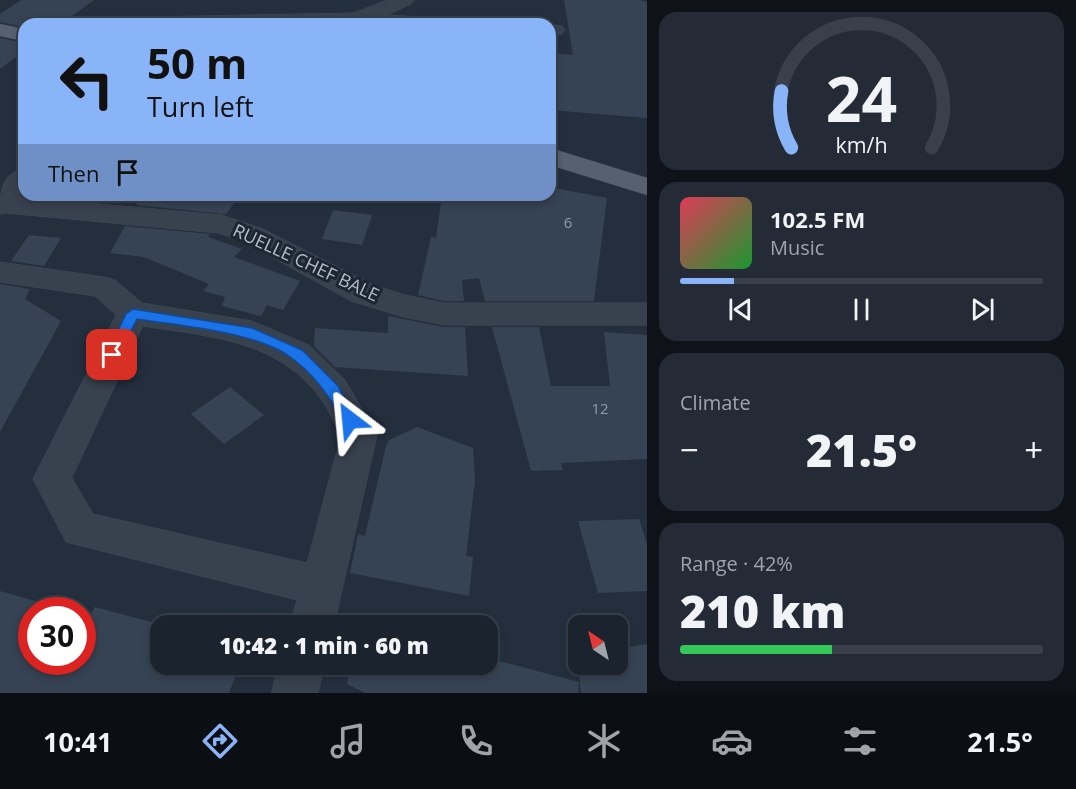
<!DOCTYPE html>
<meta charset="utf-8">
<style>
:root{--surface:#1b232e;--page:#242b36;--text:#f1f3f6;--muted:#a0a4aa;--line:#39404a;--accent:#8ab4f8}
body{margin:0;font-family:"Open Sans",sans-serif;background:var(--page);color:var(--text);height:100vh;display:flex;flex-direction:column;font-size:22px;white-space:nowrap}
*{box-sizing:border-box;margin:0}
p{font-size:20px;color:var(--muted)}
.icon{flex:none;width:33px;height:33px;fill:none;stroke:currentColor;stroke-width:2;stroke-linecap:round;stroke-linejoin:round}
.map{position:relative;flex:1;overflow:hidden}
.details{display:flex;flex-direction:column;gap:12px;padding:12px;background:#0f1319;width:429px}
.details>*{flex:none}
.banner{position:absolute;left:18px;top:18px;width:538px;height:183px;border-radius:18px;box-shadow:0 3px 9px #0003,0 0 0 2px var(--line);background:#8ab4f8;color:#111;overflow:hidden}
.needle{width:39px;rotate:325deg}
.tools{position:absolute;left:568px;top:615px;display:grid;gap:12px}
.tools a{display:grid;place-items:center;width:60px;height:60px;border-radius:12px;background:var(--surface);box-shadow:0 3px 9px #0003,0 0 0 2px var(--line);font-size:30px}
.speed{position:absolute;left:18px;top:597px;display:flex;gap:12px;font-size:30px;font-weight:700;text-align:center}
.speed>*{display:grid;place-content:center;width:78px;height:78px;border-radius:50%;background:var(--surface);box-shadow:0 3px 9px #0003,0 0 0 2px var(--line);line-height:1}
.speed .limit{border:9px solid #d22;background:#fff;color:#111}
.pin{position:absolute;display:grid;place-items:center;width:51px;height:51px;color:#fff;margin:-26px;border-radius:12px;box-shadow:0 3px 9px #0006}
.me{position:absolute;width:66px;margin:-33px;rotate:331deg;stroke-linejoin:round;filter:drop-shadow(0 0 4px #0008)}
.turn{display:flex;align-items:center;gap:21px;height:126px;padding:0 30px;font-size:27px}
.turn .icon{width:78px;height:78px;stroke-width:2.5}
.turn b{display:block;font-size:42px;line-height:51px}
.then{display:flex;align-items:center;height:57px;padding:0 30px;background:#0003;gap:12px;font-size:22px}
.big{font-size:45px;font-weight:800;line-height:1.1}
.details .tile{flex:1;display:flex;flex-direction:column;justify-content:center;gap:9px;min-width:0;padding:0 21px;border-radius:18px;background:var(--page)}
.details .dial{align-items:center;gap:0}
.dial svg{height:156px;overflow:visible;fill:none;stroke:var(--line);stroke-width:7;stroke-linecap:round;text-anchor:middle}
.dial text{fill:var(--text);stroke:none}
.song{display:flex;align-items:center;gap:18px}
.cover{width:72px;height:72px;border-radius:9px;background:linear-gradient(135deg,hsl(350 70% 55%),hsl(130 70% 35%))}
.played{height:6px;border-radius:3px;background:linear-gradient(90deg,var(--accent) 15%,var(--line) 15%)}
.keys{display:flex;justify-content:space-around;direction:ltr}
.heat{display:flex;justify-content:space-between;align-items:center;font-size:33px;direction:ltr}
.charge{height:9px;border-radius:4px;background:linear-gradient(90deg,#34c759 42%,var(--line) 0)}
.trip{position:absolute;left:150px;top:615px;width:348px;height:60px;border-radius:18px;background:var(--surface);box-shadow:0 3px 9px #0003,0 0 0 2px var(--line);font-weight:800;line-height:60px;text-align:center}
.tab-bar{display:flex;height:96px;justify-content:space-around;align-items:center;background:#0b0e12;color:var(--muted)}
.tab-bar .icon{width:42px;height:42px}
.tab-bar .active{color:var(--accent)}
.tab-bar b{font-size:27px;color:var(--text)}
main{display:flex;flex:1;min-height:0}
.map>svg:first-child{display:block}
.building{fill:#364354}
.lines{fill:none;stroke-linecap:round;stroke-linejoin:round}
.minor-casing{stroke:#414a57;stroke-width:1}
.major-casing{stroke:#414a57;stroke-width:1}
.minor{fill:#38414e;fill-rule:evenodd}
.major{fill:#56606e;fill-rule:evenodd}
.route{fill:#1a73e8;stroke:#114b97;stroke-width:1.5}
.labels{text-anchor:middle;stroke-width:6;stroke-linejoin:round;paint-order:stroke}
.number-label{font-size:15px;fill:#929caa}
.street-label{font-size:18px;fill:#b4bcc9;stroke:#1d2633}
</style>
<main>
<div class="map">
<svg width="647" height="693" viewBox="0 0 647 693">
<rect width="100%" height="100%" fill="#242f3e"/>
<path class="building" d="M21,0H94L61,24H24V27L0,22V14Z
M564,0H640L647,2V118L550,110V53L573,55Z
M0,38L24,43V51L0,69Z
M550,187L607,198L594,301H485L479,278L462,280L464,301H444L418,295L431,237L436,238L442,195H550Z
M142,195H240L226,214L136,205Z
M333,210L372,215L362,245L322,239Z
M125,226L210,234L208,237L242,249L234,257L300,281L283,310L267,305L261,316L222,306L225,297L203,291L209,284L144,257L110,253Z
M29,235L61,238L44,266L11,261Z
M0,284L30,289L25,299L61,321L0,432Z
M388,316L444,327H465L468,376L335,367L314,346L315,328L388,333Z
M492,327H539L551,386H610L604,332L647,335V459L561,463L563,470L531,471Z
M230,387L264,415L224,444L191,414Z
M417,427L473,448L475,480L466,556L473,557L469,596L350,573L358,534L365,536L386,446L389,440Z
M639,519L647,544V591L598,593L578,521Z
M0,591L67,610H32V662H82V615L89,617L95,607L166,626H160V664H240L229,693H0Z
M647,644V693H581L577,656H579V664H618V649Z
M488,658L579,682L578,693H365L347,684L351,664H488Z"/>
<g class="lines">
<g class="minor-casing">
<path id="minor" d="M388,0H414L411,4L387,15L442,18L449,20L452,24L139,23L142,19L149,17L353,13Z
M549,24L562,26L565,30L562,34L550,36Z
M24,168V194L21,197L222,215L263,229L373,285L405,295L444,303H647V325H444L404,317L351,301L243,241L218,233L6,213L0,214C0,194 0,174 24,168Z
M0,262L104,277L115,280L142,303L252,321L309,345L345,380L377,435L334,626H290L297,600L66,542L33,479L116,315L95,296L0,282ZM143,326C210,337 277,339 321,399C329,410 334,423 341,435L307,563L93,514L72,478Z
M279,664H325L318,693H272Z"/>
</g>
<g class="major-casing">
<path id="major" d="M0,24L24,29V41L0,36Z
M550,148L647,178V195L550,165Z"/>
</g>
<use href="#minor" class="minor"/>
<use href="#major" class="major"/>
</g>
<path class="route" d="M133,309L252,328L302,350L338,386L357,420L355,424H345C331,399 316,376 293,359C260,332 180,326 137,319L117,358H108L106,355L126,314Z"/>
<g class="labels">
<g class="number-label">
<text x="568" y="228">6</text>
<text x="600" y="414">12</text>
</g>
<g class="street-label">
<text transform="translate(306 263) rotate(25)" y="6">RUELLE CHEF BALE</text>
</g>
</g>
</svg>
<div class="tools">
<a><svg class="needle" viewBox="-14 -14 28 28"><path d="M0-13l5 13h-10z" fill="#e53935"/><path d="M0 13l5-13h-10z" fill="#a0a4aa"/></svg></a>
</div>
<div class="speed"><div class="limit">30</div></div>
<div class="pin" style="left:112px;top:355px;background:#d93025"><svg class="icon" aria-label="arrive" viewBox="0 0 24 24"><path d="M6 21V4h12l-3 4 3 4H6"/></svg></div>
<svg class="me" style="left:350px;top:420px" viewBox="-20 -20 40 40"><path d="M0-17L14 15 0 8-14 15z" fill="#1a73e8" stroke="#fff" stroke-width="4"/></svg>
<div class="trip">10:42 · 1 min · 60 m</div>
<div class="banner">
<div class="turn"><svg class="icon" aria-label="left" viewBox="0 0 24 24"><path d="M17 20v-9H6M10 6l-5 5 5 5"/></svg><div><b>50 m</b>Turn left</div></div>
<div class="then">Then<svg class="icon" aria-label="arrive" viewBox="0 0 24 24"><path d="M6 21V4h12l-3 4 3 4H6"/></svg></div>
</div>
</div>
<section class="details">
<div class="tile dial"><svg viewBox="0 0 100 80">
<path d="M14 69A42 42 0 1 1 86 69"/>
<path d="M14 69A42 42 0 0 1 9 40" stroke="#8ab4f8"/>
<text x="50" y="56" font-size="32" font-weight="700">24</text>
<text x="50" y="72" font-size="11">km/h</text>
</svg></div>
<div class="tile">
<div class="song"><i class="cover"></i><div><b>102.5 FM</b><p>Music</p></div></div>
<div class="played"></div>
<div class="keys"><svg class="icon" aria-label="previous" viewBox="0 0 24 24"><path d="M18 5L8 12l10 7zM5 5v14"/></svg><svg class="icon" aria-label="pause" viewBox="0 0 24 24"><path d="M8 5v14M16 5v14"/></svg><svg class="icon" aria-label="next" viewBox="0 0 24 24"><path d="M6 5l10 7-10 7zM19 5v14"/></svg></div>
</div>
<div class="tile"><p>Climate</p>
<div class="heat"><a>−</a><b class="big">21.5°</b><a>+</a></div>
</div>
<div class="tile"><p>Range · 42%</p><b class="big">210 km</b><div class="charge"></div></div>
</section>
</main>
<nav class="tab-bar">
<b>10:41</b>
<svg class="icon active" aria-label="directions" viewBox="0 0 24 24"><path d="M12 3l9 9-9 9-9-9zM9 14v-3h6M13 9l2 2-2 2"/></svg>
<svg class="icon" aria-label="music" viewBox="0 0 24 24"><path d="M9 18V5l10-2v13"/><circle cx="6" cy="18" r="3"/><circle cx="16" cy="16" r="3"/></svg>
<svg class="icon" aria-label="phone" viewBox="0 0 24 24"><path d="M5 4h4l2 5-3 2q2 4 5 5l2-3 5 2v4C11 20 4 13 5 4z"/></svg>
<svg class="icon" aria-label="climate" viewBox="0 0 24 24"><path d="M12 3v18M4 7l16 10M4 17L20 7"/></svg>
<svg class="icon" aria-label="car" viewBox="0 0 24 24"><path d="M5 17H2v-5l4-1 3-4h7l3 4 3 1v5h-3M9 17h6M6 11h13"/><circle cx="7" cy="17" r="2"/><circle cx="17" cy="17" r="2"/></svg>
<svg class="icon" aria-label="filters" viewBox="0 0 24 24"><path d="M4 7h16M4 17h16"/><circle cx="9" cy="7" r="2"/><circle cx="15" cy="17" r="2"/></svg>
<b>21.5°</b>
</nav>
